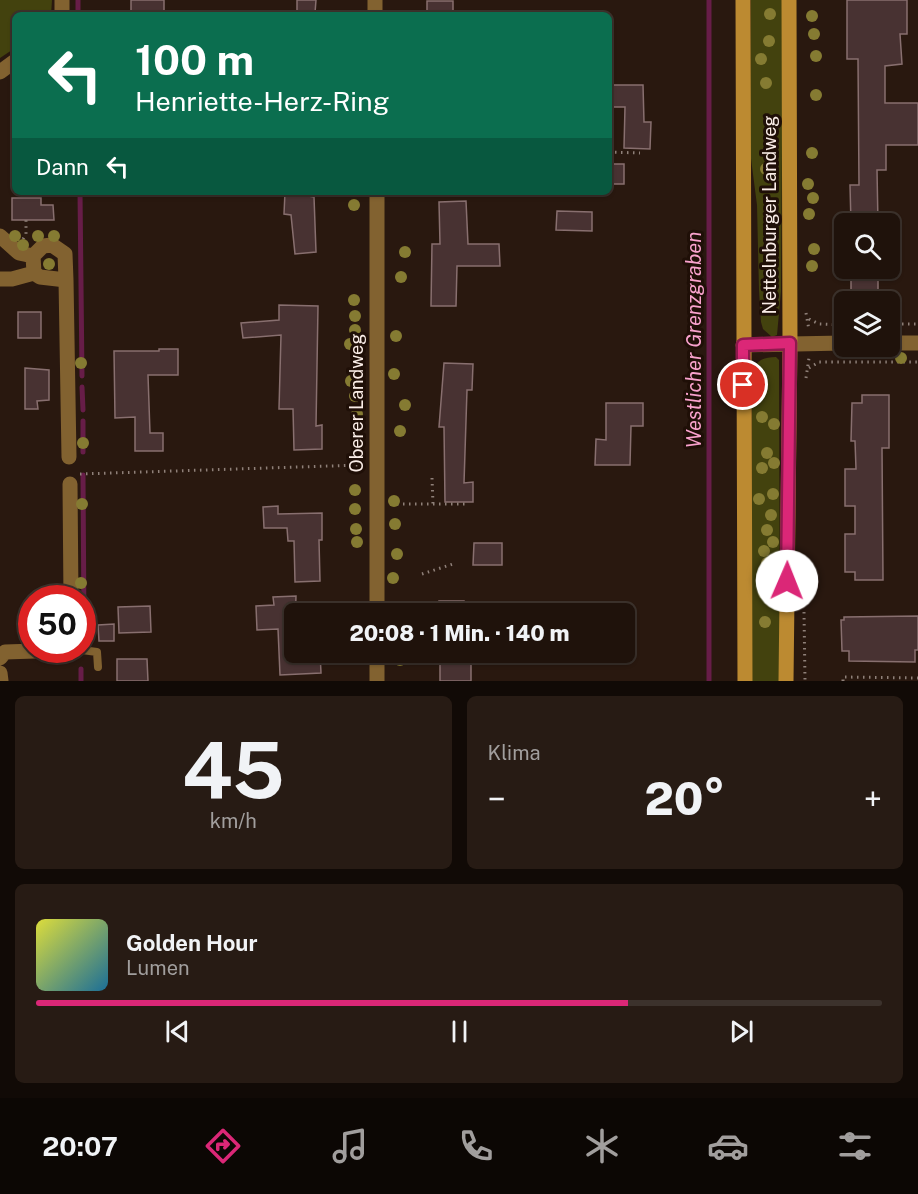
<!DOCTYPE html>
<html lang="de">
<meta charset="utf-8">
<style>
:root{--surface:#1f120b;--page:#271b14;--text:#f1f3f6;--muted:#a19e9d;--line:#3c322c;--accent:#db2777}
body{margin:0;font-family:"Public Sans",sans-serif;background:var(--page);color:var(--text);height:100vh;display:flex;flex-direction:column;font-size:22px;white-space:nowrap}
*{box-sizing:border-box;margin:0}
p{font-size:20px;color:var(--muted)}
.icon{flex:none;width:33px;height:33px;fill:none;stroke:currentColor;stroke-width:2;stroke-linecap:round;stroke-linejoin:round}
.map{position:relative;height:681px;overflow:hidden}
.drawer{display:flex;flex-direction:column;gap:15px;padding:15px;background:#110a06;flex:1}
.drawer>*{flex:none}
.hud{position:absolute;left:12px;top:12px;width:600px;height:183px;border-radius:9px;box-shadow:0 2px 4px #0004,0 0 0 2px var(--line);background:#0b6e4f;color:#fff;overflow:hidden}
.fabs{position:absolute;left:834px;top:213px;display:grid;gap:12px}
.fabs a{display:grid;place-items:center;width:66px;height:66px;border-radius:9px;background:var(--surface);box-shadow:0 2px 4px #0004,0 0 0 2px var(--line);font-size:30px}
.speed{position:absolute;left:18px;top:585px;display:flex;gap:12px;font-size:30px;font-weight:700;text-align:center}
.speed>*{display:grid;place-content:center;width:78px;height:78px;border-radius:50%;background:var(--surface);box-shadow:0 2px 4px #0004,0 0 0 2px var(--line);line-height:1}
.speed .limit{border:9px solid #d22;background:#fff;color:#111}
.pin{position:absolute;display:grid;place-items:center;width:51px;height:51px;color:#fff;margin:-26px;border:3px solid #fff;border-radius:50%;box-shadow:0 2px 6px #0007}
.me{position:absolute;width:66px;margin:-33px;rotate:1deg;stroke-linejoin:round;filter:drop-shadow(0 0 4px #0008)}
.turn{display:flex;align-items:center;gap:21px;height:126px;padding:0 24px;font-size:27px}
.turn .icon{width:78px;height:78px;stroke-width:2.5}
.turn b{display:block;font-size:42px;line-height:51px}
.then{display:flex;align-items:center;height:57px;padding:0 24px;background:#0003;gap:12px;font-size:22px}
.big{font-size:45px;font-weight:800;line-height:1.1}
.drawer .widget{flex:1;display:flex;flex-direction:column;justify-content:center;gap:9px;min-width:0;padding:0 21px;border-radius:9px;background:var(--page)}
.drawer .dial{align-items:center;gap:0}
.dial b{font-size:78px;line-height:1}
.song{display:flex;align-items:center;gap:18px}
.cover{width:72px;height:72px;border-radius:9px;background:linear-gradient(135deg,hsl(60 70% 55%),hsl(200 70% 35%))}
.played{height:6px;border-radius:3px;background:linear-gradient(90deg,var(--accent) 70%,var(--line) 70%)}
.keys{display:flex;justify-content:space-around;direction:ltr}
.heat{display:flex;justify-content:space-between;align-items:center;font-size:33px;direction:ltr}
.drawer .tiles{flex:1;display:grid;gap:15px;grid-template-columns:1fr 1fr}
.widget:last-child{grid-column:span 2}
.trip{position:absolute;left:284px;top:603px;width:351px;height:60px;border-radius:9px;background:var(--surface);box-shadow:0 2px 4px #0004,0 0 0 2px var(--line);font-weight:800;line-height:60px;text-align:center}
.tab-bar{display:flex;height:96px;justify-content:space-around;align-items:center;background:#0c0704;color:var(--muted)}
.tab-bar .icon{width:42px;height:42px}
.tab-bar .current{color:var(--accent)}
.tab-bar b{font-size:27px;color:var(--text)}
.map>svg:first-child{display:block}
.green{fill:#43420e}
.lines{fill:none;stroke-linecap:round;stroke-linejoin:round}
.stream{stroke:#671d48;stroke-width:5}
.building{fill:#483232;stroke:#886f6f;stroke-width:1.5}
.path{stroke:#8f8079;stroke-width:3;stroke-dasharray:1.5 4.5;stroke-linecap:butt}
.service{stroke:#826230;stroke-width:8}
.minor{stroke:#826230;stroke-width:15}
.secondary{stroke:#bc8a31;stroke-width:15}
.tree{fill:#857b32}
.route-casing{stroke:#8e194d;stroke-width:15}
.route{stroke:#db2777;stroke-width:10}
.labels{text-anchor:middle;stroke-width:6;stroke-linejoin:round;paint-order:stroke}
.street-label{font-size:18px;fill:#faede7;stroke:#1f0f07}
.water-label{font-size:20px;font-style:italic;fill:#f9a2cd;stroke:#1f0f07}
</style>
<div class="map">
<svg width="918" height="681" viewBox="0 0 918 681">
<rect width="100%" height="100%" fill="#29180f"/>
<path class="green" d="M0,0H52L51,15H15V48L0,58Z
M751,0H783L781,291L777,335L772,337L763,329L761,322L759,290L757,205L750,151Z
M776,357L779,360L780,681H752V373C757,359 762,358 776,357Z"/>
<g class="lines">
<path class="stream" d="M78,0V15
M80,192L82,376
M82,387L83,410
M83,421V452
M83,475L84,626
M81,669V681
M709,681V0"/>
</g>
<path class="building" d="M131,0H164V15H131Z
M297,0H316L315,13L297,12Z
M847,0H907V34H900L902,64L885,66V103H918V145H886V170H877L878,224H851L850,185H859L858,59H847Z
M427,1H453V15H427Z
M609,85H643L644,122H651L650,149L624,148L625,107H609Z
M609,164H624V184H609Z
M285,192H309L308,196L314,197L316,252L295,254L291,215L284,214Z
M12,198H41V205H53L54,220H12Z
M466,201L468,244H499L500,266H457L456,306H431L432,244H440L439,202Z
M557,211L592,212V231L556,230Z
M851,268H878V290L851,291Z
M279,305L318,306L316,426L322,425V449L294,450L293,409H279L281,335L243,338L241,323L279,320Z
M18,312H41V338H18Z
M159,349H178V375H148L150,433H163V451H135V417L115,418L114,351H159Z
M444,363L473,364L472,390H467L464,483L473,482V502H445L444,427H439Z
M25,368L49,370V400L37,401L38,409H25Z
M862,395H889V448H882L883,580H855V572H845V534H855V506H845V469H856L855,441H851L852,403H862Z
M606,403H643V426H631L630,465H595L596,439L606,440Z
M278,506V514L322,513V540H319L320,581L295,582L294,541H288L287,528H264L263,507Z
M474,543H502V565H473Z
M296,596L294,652H320L321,673L280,675L278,629L257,630L256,606L274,605L273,597Z
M439,601H464V614H439Z
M150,606L151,632L119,633L118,607Z
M918,616V650H915V662L849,661V651H842L841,620H844V617Z
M114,624V641H99L98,625Z
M440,652H471V681H440Z
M117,659H147L148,681H117Z"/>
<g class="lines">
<path class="path" d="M609,152L640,153
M23,239L26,234V220
M806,313L809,330
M809,319L819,324L844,325
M890,324H918
M809,368L819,362H918
M806,378L809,358
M80,474L361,465
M432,478L433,504
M391,504H467
M422,574L453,564
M804,612L805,681
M843,681V677L918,678"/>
<path class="service" d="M82,650L97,652L98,667"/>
<path class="minor" d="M375,0V15
M62,15V0
M0,72L15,61
M0,236L19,253L33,256
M52,245L65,254L66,280L40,277L34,273L33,256L43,246Z
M0,279H12L34,273
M66,280L69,457
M890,343H918
M743,345L844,343
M70,484L71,598
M377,614V192
M377,652V681
M0,658L5,652L66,650
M0,673L1,681"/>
<path class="secondary" d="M743,0L745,681
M786,681L790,343L789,0"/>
</g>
<g class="tree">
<circle cx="770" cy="14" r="6"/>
<circle cx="812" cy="16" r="6"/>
<circle cx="814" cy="34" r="6"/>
<circle cx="769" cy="41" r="6"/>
<circle cx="816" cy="56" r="6"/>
<circle cx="761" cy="59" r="6"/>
<circle cx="766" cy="83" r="6"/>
<circle cx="816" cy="95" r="6"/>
<circle cx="812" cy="153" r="6"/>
<circle cx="766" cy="169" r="6"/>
<circle cx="808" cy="184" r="6"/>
<circle cx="813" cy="198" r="6"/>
<circle cx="354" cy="205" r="6"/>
<circle cx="809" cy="214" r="6"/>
<circle cx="15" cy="236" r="6"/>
<circle cx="38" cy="236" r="6"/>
<circle cx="54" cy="236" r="6"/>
<circle cx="23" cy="245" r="6"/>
<circle cx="814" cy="249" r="6"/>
<circle cx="405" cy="252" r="6"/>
<circle cx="49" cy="264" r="6"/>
<circle cx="812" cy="266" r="6"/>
<circle cx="401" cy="277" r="6"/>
<circle cx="354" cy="300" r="6"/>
<circle cx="355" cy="316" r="6"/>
<circle cx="355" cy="330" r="6"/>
<circle cx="396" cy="336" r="6"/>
<circle cx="350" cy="344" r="6"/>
<circle cx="901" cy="358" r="6"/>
<circle cx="81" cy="363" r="6"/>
<circle cx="394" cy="374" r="6"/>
<circle cx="351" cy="381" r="6"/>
<circle cx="355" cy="396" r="6"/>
<circle cx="405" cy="405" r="6"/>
<circle cx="357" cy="414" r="6"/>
<circle cx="762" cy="417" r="6"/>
<circle cx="774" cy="424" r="6"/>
<circle cx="400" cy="431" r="6"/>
<circle cx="83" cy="443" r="6"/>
<circle cx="767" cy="453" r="6"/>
<circle cx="355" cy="457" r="6"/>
<circle cx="774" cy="463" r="6"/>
<circle cx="762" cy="468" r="6"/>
<circle cx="355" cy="490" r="6"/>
<circle cx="773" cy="494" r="6"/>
<circle cx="759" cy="499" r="6"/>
<circle cx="394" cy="501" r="6"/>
<circle cx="82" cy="504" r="6"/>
<circle cx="355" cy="509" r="6"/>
<circle cx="771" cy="515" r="6"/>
<circle cx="395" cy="524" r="6"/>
<circle cx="356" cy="529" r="6"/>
<circle cx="767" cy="530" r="6"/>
<circle cx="357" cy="542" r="6"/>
<circle cx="773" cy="542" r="6"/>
<circle cx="764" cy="551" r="6"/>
<circle cx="397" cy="554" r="6"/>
<circle cx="767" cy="563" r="6"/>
<circle cx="769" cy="577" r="6"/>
<circle cx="393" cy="578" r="6"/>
<circle cx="81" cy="583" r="6"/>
<circle cx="764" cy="593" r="6"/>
<circle cx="765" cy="622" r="6"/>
<circle cx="400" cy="660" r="6"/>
</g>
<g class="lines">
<g class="route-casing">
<path id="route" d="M743,385V345L790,343L787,581"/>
</g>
<use href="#route" class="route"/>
</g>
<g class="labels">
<g class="street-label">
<text transform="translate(770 215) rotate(-90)" y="6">Nettelnburger Landweg</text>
<text transform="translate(357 403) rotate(-90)" y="6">Oberer Landweg</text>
</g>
<g class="water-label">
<text transform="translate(694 340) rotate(-90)" y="7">Westlicher Grenzgraben</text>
</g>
</g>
</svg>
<div class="fabs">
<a><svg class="icon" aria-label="search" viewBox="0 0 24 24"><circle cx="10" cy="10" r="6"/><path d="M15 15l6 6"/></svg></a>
<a><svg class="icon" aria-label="layers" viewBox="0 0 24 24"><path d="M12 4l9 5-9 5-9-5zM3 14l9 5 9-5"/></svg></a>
</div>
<div class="speed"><div class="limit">50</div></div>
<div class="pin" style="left:743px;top:385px;background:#d93025"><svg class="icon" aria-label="arrive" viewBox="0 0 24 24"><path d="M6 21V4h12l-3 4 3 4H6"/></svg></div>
<svg class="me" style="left:787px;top:581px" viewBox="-20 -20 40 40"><circle r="19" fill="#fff"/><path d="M0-13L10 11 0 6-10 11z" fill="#db2777"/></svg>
<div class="trip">20:08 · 1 Min. · 140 m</div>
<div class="hud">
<div class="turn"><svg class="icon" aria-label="left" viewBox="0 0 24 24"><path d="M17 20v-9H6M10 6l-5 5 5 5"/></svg><div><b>100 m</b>Henriette-Herz-Ring</div></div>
<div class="then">Dann<svg class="icon" aria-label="left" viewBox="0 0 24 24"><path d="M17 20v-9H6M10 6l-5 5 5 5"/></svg></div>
</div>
</div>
<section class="drawer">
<div class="tiles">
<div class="widget dial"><b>45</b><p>km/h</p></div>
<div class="widget"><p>Klima</p>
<div class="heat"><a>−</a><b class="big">20°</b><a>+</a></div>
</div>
<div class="widget">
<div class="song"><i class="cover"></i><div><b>Golden Hour</b><p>Lumen</p></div></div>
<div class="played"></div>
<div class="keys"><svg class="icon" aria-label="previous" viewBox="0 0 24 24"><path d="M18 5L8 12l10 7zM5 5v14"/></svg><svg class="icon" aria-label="pause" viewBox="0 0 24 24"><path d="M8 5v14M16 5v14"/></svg><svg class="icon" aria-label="next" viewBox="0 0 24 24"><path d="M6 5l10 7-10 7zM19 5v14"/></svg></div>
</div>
</div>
</section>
<nav class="tab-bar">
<b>20:07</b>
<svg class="icon current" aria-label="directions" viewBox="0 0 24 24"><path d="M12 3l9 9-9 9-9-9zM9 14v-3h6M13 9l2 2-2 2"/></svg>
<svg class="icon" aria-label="music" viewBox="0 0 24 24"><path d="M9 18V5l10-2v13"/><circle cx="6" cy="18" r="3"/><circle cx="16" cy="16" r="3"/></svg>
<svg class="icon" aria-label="phone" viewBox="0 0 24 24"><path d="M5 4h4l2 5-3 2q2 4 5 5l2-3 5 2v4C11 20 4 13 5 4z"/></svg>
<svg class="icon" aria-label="climate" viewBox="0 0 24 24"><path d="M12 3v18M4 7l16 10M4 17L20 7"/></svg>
<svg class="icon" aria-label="car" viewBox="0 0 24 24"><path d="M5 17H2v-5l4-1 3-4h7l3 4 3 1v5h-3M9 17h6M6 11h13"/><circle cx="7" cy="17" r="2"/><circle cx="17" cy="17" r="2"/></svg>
<svg class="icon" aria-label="filters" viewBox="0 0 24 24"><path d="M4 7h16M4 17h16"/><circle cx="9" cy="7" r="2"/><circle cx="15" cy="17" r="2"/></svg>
</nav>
